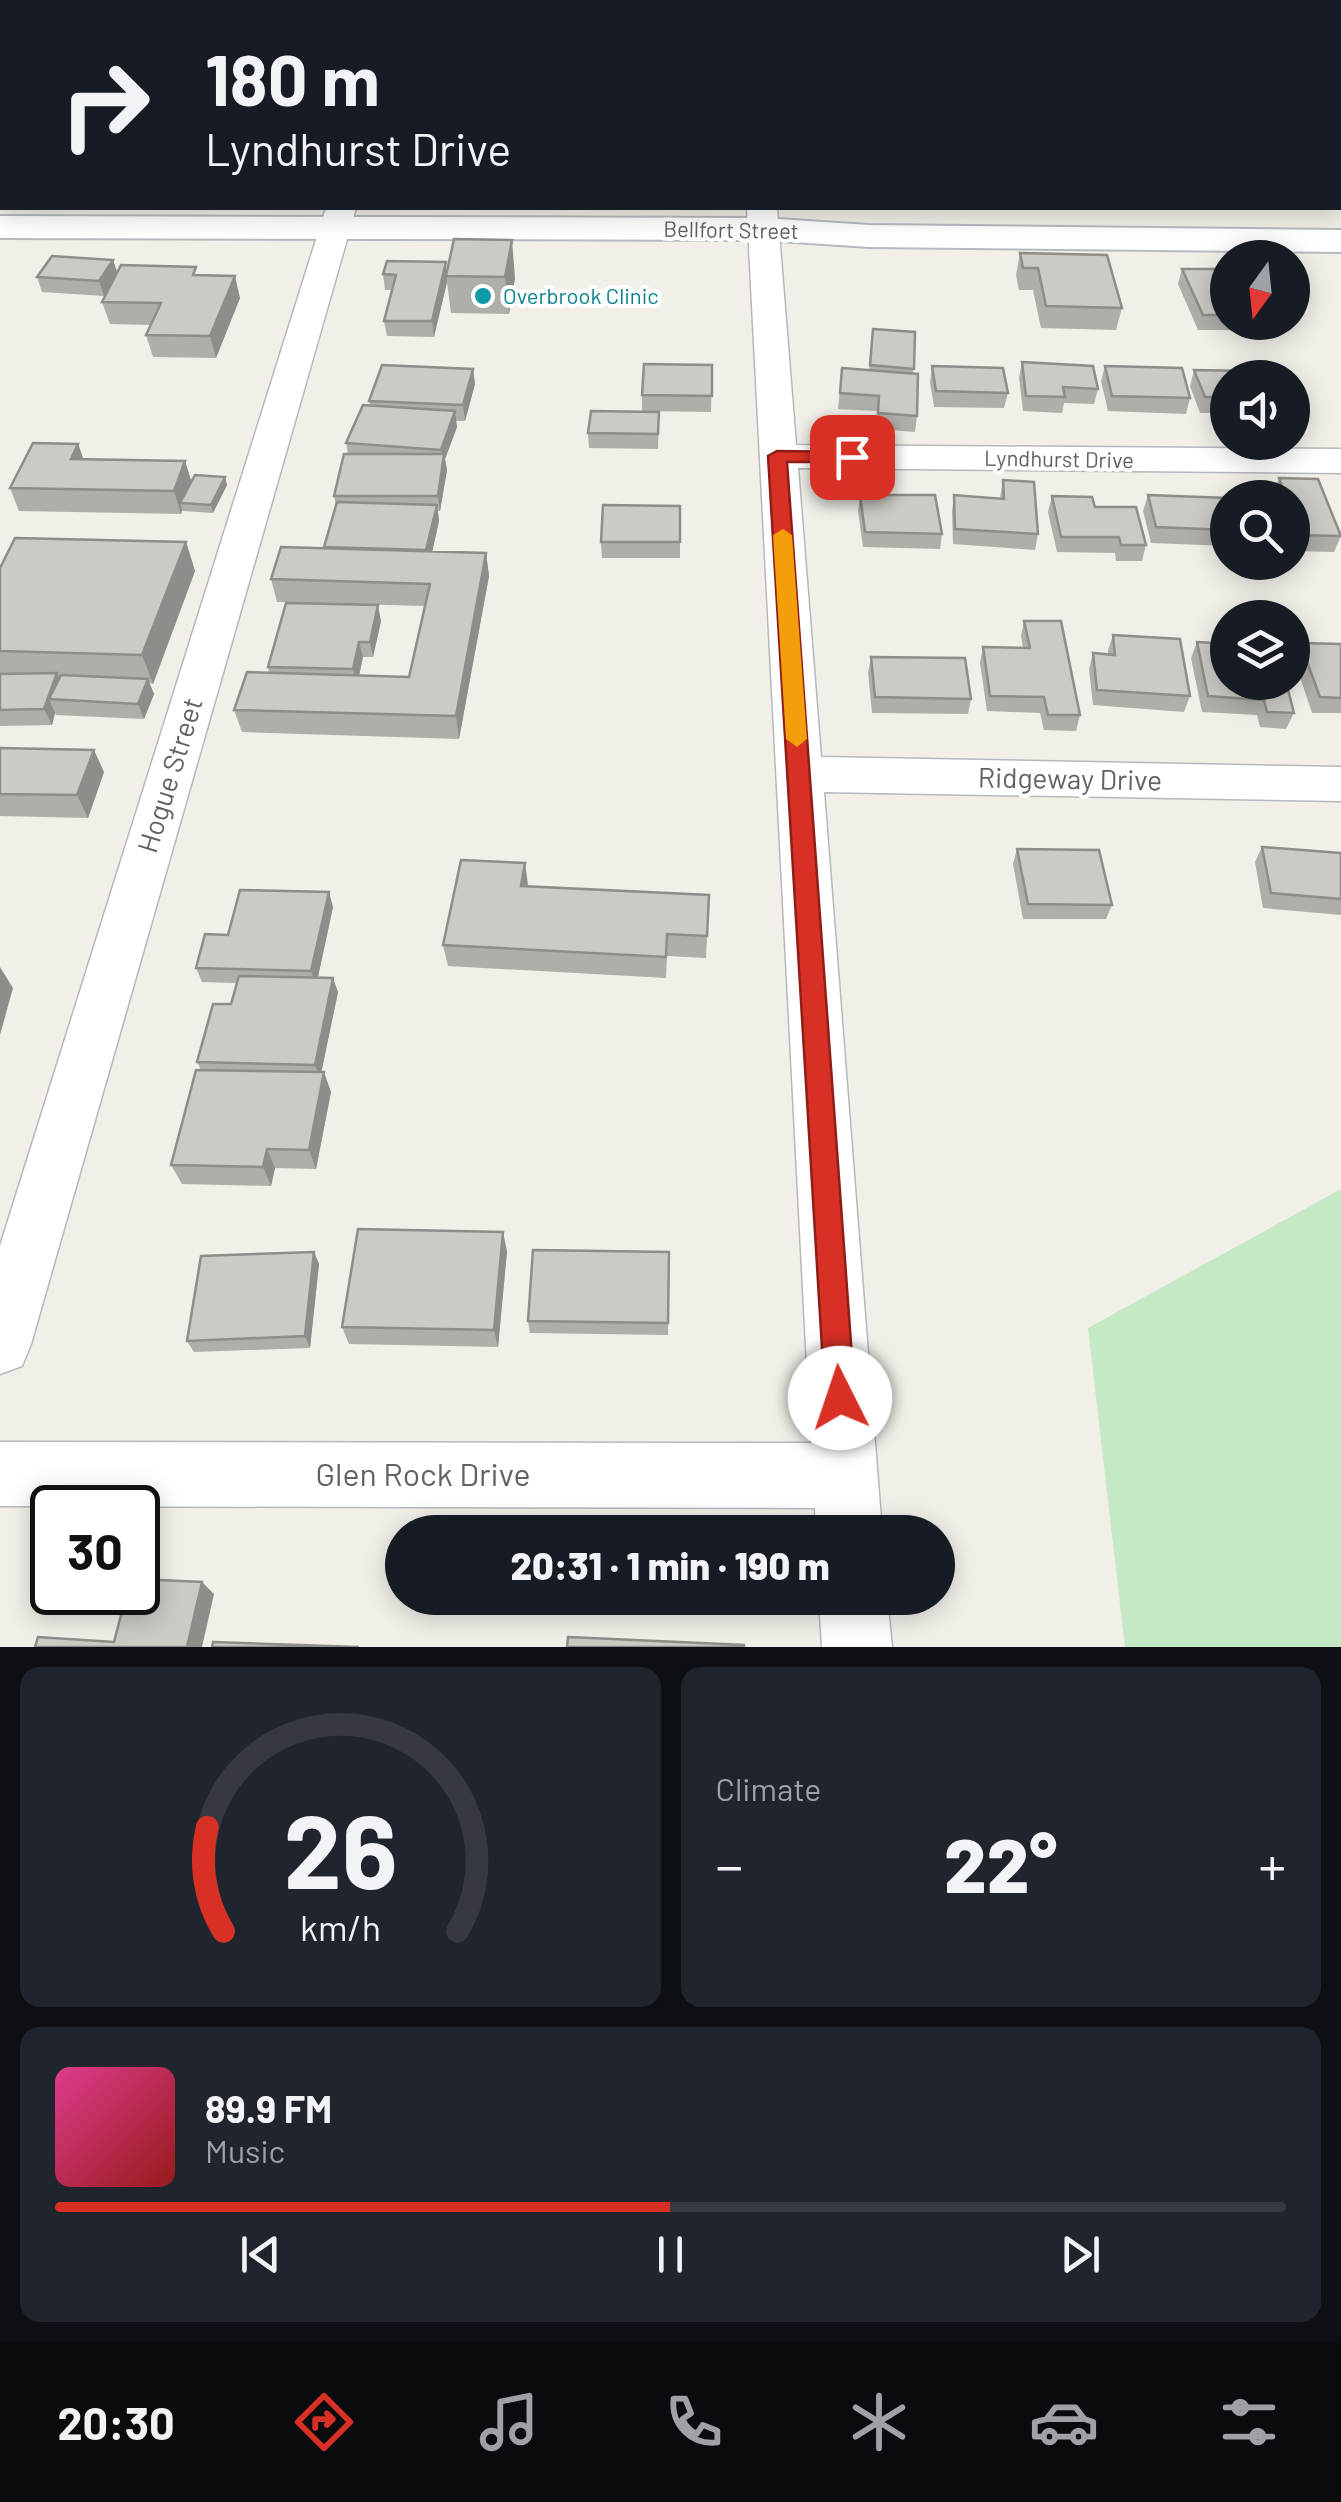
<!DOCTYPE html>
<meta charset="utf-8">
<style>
:root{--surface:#171b24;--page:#20242c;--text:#f1f3f6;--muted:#9ea1a6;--line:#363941;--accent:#d93025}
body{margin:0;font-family:Barlow,sans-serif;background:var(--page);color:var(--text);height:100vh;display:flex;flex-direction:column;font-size:38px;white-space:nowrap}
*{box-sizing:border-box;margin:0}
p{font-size:32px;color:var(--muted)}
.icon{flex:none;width:55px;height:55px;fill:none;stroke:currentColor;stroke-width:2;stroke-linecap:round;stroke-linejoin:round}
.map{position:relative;height:1647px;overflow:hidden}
.details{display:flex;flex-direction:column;gap:20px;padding:20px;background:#0d0f14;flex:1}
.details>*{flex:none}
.hud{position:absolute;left:0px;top:0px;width:1342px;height:210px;box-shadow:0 5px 25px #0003;background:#171b24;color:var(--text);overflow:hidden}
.needle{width:65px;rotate:195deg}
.controls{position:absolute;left:1210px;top:240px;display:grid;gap:20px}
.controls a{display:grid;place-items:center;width:100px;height:100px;border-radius:50%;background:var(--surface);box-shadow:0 5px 25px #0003;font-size:50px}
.speed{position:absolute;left:30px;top:1485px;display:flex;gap:20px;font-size:50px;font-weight:700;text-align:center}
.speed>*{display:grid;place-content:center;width:130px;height:130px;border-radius:50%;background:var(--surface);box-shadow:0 5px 25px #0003;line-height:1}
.speed .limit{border:5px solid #111;border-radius:15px;background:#fff;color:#111}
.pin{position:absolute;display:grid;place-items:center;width:85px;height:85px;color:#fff;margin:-42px;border-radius:20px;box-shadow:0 5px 15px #0006}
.me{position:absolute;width:110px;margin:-55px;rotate:356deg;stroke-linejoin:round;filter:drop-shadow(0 0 8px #0008)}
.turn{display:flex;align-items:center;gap:35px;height:210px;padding:0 40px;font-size:45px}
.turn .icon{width:130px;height:130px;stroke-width:2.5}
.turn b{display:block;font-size:70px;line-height:85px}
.big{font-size:75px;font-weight:800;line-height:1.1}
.details .widget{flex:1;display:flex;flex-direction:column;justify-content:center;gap:15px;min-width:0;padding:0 35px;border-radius:20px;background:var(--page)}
.details .dial{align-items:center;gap:0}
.dial svg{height:260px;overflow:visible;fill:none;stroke:var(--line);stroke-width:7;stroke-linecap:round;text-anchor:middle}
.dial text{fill:var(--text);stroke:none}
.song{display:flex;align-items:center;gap:30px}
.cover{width:120px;height:120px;border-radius:15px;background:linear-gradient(135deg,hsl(330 70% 55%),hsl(0 70% 35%))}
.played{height:10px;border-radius:5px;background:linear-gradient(90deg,var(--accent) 50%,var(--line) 50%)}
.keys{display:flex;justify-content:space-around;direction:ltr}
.heat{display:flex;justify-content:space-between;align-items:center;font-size:55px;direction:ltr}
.details .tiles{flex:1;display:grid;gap:20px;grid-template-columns:1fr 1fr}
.widget:last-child{grid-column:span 2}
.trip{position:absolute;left:385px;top:1515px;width:570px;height:100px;border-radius:50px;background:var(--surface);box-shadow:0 5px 25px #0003;font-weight:800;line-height:100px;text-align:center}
.tab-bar{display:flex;height:160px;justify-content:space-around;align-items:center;background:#090b0e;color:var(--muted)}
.tab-bar .icon{width:70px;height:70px}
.tab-bar .active{color:var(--accent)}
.tab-bar b{font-size:45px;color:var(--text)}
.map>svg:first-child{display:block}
.green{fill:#c5e8c5}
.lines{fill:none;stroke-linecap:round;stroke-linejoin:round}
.minor-casing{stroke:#b5b8bc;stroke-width:3}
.secondary-casing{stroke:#b6babf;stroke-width:4}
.minor{fill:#fff;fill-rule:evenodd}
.secondary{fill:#fff;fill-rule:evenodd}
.wall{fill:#afaea9}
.shaded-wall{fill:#8f8d8a}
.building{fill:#cccac5;stroke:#8f8d8a;stroke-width:2.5}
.route{fill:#d93025;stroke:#8d1f18;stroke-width:2.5}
.slow{fill:#f59e0b}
.culture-dot{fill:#0f9aa8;stroke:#fff;stroke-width:4}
.labels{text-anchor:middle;stroke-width:8;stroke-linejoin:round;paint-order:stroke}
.far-street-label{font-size:22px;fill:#5f6368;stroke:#fff}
.far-culture-label{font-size:22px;fill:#0d838f;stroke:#fff;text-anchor:start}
.street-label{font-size:28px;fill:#5f6368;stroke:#fff}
.near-street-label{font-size:32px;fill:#5f6368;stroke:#fff}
</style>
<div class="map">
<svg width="1341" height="1647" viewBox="0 0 1341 1647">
<rect width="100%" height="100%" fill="#f1efe8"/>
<path class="green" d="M1341,1189V1647H1125L1088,1328Z"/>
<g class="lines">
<g class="minor-casing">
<path id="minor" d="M733,0H759V2H734Z
M1340,40H1341V56H1340Z
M2,147V168L0,169V148Z
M326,208H356L31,1344L22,1366L0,1374V1246Z
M747,208H777L796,445L1341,449V473L798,468L821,757L1341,767V801L824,792L882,1532H816L815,1508L0,1506V1442L811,1443Z
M819,1598H887L892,1647H822Z"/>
</g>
<g class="secondary-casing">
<path id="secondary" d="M1340,182H1341V204H1340Z
M0,216L763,218L869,225L1341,230V252L869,247L763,240L0,238Z"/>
</g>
<use href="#minor" class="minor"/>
<use href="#secondary" class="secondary"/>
</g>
<path class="wall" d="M0,0H37L38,2H2V12H0Z
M155,0H244L243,2H156Z
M267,0H381L380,2H268Z
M1020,253L1122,308L1116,330L1041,328L1033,290H1019L1016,275Z
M113,260L117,273L198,275L240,298L216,358L153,357L146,335L151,325L110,324L102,302L113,282L104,296L42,292L37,277Z
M1182,269L1228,280V322H1242L1239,330H1198L1178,284Z
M447,271L515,278L509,314L451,313L447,282L434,337L387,336L384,321L392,290H385L383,274Z
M873,329L915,332L913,374L917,416L915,432L876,429L877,411L838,409L842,368L869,370Z
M1022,362L1098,389L1094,404L1064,403L1062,413L1023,411L1019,378Z
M1247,363L1273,378H1228V413H1200L1190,386L1194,370L1244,371Z
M712,365L711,412L642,411V395Z
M932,366L1008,393L1004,408L934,407L930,382Z
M1105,366L1190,398L1186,414L1108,411L1101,381Z
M473,369L475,384L465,421H456L457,427L445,459L447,470L440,511H438L439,521L432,552L486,553L489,576L459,739L242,732L234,710L269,673L268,667L381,621L373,657H363L359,676L409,677L425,606L277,602L271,579L325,549L336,506L334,496L348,454L346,443L370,405L369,401Z
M659,412L658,449L589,448L588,433Z
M78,444L83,459L185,461L191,482L225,477L227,485L213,513L183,511L182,510L181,514L19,511L10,488Z
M1279,478L1341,536L1334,552L1292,551V498L1274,497L1273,494Z
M1003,480L1038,534L1035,550L953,544L952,511L954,495L1000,498Z
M860,495L942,534L940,549L863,547L858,511Z
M1148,495L1228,498V546L1151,543L1143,511Z
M1052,496L1095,507L1146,545L1142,561H1116L1115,553L1057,552L1048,512Z
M680,506V558H602L601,542Z
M186,542L195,571L153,684L149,683L154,694L144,719L56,715L55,713L52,725L0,726V568Z
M1024,621L1080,715L1076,731L1044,730L1040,713L987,711L980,663L983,647L1023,648L1021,636Z
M1113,635L1190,696L1184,712L1093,705L1089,669L1093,653L1108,654V650Z
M1197,642L1294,713L1286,729L1260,727L1257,715L1202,712L1191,658Z
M1300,643L1341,644V713H1312L1294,659Z
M871,657L971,699L968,714L872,713L868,673Z
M0,748L104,772L88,818L0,816Z
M1262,847L1341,853V915L1263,908L1255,862Z
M1017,849L1112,905L1106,919H1023L1013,864Z
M528,886L709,895L706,958L667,956L666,978L448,966L443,945Z
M333,907L318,977L338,992L321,1072L331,1092L316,1169L275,1168L271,1186L182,1184L171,1165L201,1070L197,1062L231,1004L236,983L202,982L196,968Z
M507,1251L498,1347L349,1344L342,1327Z
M314,1252L319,1264L310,1348L194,1352L187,1341Z
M669,1252L668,1335L530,1333L528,1321Z"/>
<path class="shaded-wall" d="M512,240L515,278L509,314L505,277Z
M113,260L118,275L104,296L99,281Z
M446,262L447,282L434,337L432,321Z
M235,276L240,298L216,358L210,336Z
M473,369L475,384L465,421L463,405Z
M455,411L457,427L445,459L447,470L440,511L438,496L443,464L441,450Z
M78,444L86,466L71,459Z
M185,461L192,483L180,503L182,510L181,514L174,491Z
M225,477L227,485L213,513L211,505Z
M437,505L439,521L429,566L426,550Z
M186,542L195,571L153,684L142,655Z
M486,553L489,576L459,739L456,716Z
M378,605L381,621L373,657L370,642Z
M359,642L363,657L357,684L353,669Z
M57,673L64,688L49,699L55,713L52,725L44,709Z
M148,679L154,694L144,719L138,704Z
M94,750L104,772L88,818L77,795Z
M525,863L528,885L524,908L521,886Z
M329,892L333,907L316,986L311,971Z
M0,967L13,988L0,1035Z
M333,978L338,992L320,1079L315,1065Z
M324,1072L331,1092L316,1169L309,1150Z
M267,1149L275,1168L271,1186L263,1167Z
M503,1232L507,1251L498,1347L494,1330Z
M314,1252L319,1264L310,1348L305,1336Z
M202,1582L214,1594L202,1647H187Z"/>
<path class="building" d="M453,0H572V2H453Z
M795,0H849V2H795Z
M862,0H915V2H863Z
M923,0H978L979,2H923Z
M987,0H1042L1043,2H987Z
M1055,0H1107L1108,2H1056Z
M1121,0H1172V2H1121Z
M1180,0H1233L1234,2H1181Z
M1245,0H1292L1293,2H1246Z
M1309,0H1341V14L1340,2H1310Z
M454,239L512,240L505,277L446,276Z
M1020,253L1107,255L1122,308L1046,306L1038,268H1023Z
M52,256L113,260L99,281L37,277Z
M387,261L446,262L432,321H384L396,275L383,274Z
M121,265L196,267L193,275L235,276L210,336L146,335L161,303L102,302Z
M1182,269H1222L1228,280V315H1203Z
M873,329L915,332L914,369L870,365Z
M1022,362L1093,366L1098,389L1063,387L1065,397L1026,396Z
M1267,362L1273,378H1228V397H1205L1194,370L1250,371L1247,363Z
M644,364L712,365V396L642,395Z
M382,365L473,369L463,405L369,401Z
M932,366L1003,368L1008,393L936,391Z
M1105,366L1182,368L1190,398L1112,396Z
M842,368L918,374L917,416L878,413L879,396L840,393Z
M363,405L455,411L441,450L346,443Z
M591,411L659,412L658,434L588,433Z
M33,443L78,444L71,459L185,461L174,491L10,488Z
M344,454H444L438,496H334Z
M195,475L225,477L211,505L180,503Z
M1279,478L1318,479L1341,536L1292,535V498H1286Z
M1003,480L1034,482L1038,534L955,529L954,495L1004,499Z
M860,495H935L942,534L865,532Z
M1148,495L1228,498V530L1156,527Z
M1052,496L1092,497L1095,507H1136L1146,545H1121L1119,537H1061Z
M337,502L437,505L426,550L324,547Z
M603,505L680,506V542H601Z
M15,538L186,542L142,655L0,651V568Z
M281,547L486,553L456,716L234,710L247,672L409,677L430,584L271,579Z
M286,603L378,605L370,642H359L353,669L268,667Z
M1024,621H1061L1080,715H1048L1044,697L990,696L983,647L1030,648Z
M1113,635L1180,639L1190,696L1097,690L1093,653L1115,655Z
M1197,642L1228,644V682H1286L1294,713L1267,712L1264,700L1208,696Z
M1300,643L1341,644V698L1320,697Z
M871,657L965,658L971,699L875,697Z
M57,673L44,709L0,710V674Z
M61,675L148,679L138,704L49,699Z
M0,748L94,750L77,795L0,794Z
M1262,847L1341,853V899L1271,893Z
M1017,849L1099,850L1112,905L1028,904Z
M461,860L525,863L521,886L709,895L707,936L667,934L666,957L443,945Z
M240,890L329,892L311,971L196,968L205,934L228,935Z
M239,976L333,978L315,1065L197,1062L213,1004H231Z
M196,1070L324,1072L309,1150L267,1149L263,1167L171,1165Z
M358,1229L503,1232L494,1330L342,1327Z
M533,1250L669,1252L668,1323L528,1321Z
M314,1252L305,1336L187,1341L201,1256Z
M138,1579L202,1582L187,1647H35L38,1637L114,1642L127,1592H138Z
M568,1637L744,1645V1647H567Z
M213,1642L359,1647H212Z"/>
<path class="route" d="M777,451L852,452L862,457L852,462H787L855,1398L851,1408L840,1413L830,1408L825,1398L768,456Z"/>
<path class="slow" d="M783,529L792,535L807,739L797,747L786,739L773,535Z"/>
<circle class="culture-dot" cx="483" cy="296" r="10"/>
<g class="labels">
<g class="far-street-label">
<text transform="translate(731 230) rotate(1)" y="8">Bellfort Street</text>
<text transform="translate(1059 459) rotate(1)" y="8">Lyndhurst Drive</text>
</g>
<g class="far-culture-label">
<text x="503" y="304">Overbrook Clinic</text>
</g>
<g class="street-label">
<text transform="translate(170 775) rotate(-73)" y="10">Hogue Street</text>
<text transform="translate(1070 779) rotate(1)" y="10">Ridgeway Drive</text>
</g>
<g class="near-street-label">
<text x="423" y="1486">Glen Rock Drive</text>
</g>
</g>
</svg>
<div class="controls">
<a><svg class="needle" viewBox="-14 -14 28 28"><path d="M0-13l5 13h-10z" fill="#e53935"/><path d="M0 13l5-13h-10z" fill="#9ea1a6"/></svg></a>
<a><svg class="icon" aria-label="sound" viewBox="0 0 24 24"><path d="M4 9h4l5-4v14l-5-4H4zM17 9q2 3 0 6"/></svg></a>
<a><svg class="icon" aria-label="search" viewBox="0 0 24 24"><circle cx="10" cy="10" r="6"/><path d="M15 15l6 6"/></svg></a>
<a><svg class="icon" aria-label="layers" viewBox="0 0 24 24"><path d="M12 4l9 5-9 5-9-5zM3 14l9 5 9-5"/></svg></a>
</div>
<div class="speed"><div class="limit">30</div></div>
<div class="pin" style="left:852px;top:457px;background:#d93025"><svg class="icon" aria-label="arrive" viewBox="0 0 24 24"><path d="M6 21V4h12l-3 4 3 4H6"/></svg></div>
<svg class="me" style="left:840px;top:1398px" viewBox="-20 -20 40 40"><circle r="19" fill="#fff"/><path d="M0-13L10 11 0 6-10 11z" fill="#d93025"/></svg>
<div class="trip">20:31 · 1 min · 190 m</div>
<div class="hud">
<div class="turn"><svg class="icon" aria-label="right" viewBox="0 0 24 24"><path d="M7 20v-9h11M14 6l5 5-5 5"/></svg><div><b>180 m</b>Lyndhurst Drive</div></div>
</div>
</div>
<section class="details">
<div class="tiles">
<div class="widget dial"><svg viewBox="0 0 100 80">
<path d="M14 69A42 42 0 1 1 86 69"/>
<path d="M14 69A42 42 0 0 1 9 37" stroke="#d93025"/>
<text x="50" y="56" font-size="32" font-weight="700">26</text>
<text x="50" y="72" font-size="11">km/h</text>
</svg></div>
<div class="widget"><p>Climate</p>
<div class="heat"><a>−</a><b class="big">22°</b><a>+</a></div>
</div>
<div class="widget">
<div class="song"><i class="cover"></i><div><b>89.9 FM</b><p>Music</p></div></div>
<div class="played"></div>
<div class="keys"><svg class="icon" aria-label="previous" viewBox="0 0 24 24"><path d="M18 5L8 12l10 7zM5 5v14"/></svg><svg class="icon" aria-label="pause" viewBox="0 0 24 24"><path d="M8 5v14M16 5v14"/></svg><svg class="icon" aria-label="next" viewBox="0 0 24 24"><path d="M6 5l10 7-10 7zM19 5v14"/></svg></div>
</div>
</div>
</section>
<nav class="tab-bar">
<b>20:30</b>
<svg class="icon active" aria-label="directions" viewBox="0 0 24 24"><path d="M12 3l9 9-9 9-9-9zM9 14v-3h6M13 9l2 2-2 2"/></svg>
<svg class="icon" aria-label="music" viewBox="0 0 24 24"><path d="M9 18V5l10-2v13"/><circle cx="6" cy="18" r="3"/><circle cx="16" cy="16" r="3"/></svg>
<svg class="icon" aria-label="phone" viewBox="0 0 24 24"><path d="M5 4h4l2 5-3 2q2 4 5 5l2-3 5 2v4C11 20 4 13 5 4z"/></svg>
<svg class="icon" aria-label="climate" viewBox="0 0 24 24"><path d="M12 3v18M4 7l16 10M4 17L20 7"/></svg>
<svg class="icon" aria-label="car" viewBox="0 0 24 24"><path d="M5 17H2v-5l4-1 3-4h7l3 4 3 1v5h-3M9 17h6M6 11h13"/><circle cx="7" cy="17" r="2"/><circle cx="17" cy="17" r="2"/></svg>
<svg class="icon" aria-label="filters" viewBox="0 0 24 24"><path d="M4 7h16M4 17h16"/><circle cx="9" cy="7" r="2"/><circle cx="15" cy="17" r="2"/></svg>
</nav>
